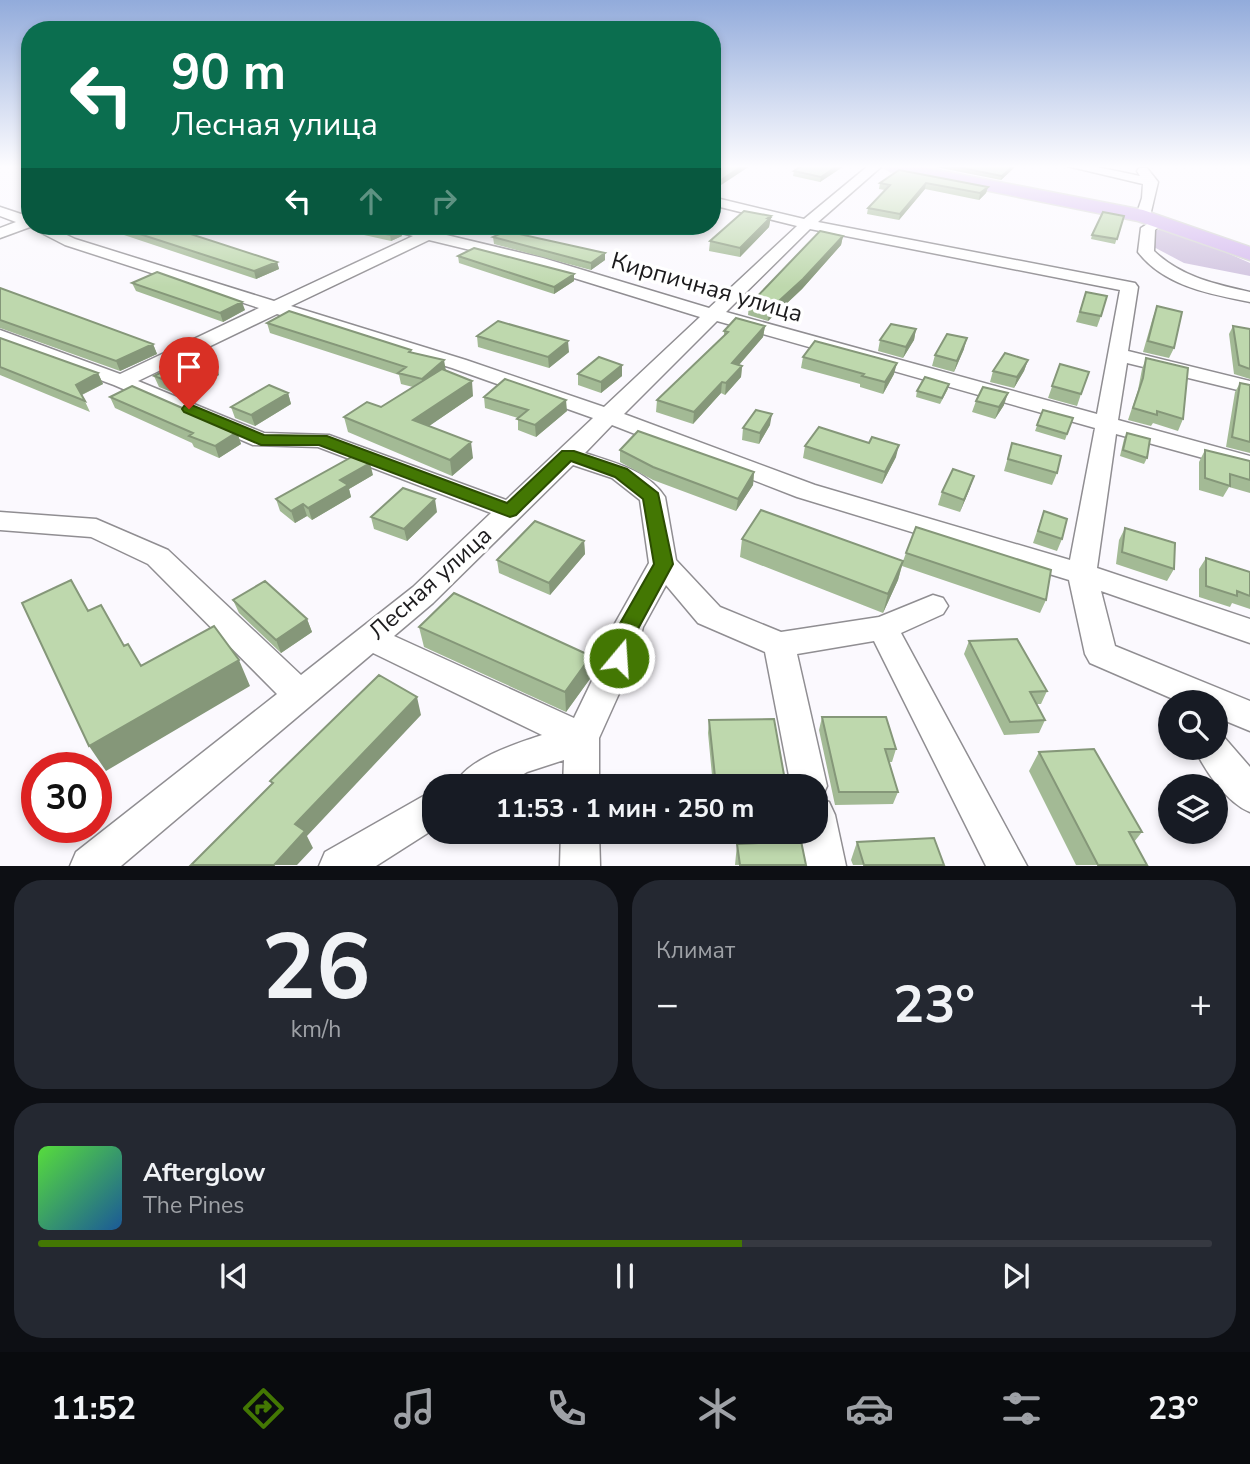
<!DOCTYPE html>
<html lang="ru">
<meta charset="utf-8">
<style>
:root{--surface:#171b24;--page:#242831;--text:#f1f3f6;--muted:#9ea1a6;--line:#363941;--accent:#437703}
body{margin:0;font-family:"Nunito Sans",sans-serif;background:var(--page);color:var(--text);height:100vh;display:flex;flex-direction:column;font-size:26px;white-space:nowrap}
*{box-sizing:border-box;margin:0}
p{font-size:23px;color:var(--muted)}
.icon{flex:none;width:38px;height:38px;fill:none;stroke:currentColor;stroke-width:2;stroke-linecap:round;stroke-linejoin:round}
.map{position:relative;height:866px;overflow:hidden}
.sheet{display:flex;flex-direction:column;gap:14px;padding:14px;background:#0d0f14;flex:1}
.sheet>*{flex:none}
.banner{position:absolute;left:21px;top:21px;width:700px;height:214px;border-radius:28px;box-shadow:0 4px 10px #0003;background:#0b6e4f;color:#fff;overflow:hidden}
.buttons{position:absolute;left:1158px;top:690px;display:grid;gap:14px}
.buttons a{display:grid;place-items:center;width:70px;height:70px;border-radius:50%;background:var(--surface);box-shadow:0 4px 10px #0003;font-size:35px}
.speed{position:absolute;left:21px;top:752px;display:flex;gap:14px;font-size:35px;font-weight:700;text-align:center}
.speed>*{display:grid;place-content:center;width:91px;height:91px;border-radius:50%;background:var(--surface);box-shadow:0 4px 10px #0003;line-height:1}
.speed .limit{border:10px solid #d22;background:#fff;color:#111}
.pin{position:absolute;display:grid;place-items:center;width:60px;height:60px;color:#fff;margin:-72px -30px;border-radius:50% 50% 50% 0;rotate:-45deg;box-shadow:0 0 7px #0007}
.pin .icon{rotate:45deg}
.me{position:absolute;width:77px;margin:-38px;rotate:18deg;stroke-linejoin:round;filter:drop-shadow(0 0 5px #0008)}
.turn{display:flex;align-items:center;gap:24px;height:147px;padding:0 35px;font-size:32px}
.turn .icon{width:91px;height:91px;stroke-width:2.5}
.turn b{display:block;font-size:49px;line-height:60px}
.lanes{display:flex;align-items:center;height:66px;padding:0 35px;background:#0003;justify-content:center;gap:35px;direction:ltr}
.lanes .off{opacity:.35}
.big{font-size:52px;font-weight:700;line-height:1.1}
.sheet .tile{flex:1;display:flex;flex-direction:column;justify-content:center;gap:10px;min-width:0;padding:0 24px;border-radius:28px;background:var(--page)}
.sheet .dial{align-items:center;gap:0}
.dial b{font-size:91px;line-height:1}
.song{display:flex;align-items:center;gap:21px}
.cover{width:84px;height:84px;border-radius:10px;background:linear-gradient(135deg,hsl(110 70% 55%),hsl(210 70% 35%))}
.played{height:7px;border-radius:4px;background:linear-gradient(90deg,var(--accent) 60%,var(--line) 60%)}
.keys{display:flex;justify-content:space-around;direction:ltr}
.heat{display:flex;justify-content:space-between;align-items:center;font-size:38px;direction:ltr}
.sheet .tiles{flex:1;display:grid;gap:14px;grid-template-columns:1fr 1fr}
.tile:last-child{grid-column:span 2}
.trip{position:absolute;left:422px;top:774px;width:406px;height:70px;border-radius:28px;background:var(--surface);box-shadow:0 4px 10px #0003;font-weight:700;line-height:70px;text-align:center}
.tabs{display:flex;height:112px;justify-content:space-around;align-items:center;background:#090b0e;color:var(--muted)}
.tabs .icon{width:49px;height:49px}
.tabs .selected{color:var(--accent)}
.tabs b{font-size:32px;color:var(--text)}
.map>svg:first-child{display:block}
.green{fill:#d1c4e0}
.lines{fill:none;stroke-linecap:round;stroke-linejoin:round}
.minor-casing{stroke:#908e92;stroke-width:3}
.major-casing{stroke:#d6d6d6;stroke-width:3}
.minor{fill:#fff;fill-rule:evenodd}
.major{fill:#d6bcef;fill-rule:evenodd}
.wall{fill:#a3ba95}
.shaded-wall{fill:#859779}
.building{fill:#bed8ad;stroke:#859779;stroke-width:2}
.route{fill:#437703;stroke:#2c4d02;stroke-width:2}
.labels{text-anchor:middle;stroke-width:7;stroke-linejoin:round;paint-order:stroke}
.street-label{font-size:24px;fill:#1c1b1d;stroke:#fff}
</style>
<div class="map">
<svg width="1250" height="866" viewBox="0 0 1250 866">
<rect width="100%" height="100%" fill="#fbf9fe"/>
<path class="green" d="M1157,230H1176L1250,263V276L1184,263L1150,245L1152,233Z"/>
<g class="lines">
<g class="minor-casing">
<path id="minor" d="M868,166H882L818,222L1135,283L1138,287L1128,351L1250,381V393L1127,363L1118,420L1250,456V471L1116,434L1097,568L1250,619V643L1101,591L1115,646L1250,701V731L1216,717V702H1180L1090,663L1085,654L1069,580L797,497L612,425L585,453C612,462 648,470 665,497L676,560L720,607L781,632L879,617L933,595L943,598L948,606L943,614L901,633L1027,866H986L874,641L797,654L827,786L821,799L829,802L835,815L846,866H806L800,831H816V786H791L765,652L698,623L666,585L643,627L635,658L599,738V786H563L564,760L527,772L505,786H454C466,759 515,744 542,735L373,653L121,866H70L76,852L277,694L148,564L91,537L0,530V512L96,519L168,550L301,675L413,587L491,513L318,447L253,445L114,385L0,343V330L120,374L259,308L65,245L30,227L0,238V228L16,222L0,216V207L30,217V226H48L75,239L274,301L413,236L387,229L385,226C400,226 427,224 438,233L543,258L709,308L797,226L712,205V197L804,219ZM810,229L1120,290L1097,414L726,312ZM429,240L532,265L700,317L604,407L466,360L291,306ZM277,314L452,368L593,418L506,500L329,435L264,433L138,381ZM717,321L1095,428L1070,560L815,485L624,414ZM573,465L612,478L640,500L649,563L613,627L603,658L574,718L394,636L433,603Z
M1067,166H1092L1140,176L1137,171L1139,168H1147L1158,182L1150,216L1143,220L1136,216L1142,198L1143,184Z
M1158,217L1165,221L1155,230L1154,251C1181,277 1215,284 1250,292V302C1210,294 1164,286 1138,252L1141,228Z
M1216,733L1223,736L1250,767V812C1227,803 1204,770 1194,747H1216Z
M434,790V829L376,866H319L325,852Z
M561,831H599L600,866H560Z"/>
</g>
<g class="major-casing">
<path id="major" d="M882,166H916L1143,210L1250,247V260L1138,221L890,171Z"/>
</g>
<use href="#minor" class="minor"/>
<use href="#major" class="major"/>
</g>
<path class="wall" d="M801,166H844L820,182L793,176L794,171Z
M930,166H1016L1001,180Z
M899,170L988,187L986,193L979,200L925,189L899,220L867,214L868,208L885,190L879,189L880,183Z
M771,216L769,227L740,257L709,251L710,241Z
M1124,216L1115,244L1091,239L1092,235Z
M113,226H166L277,262L279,269L256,279L115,232Z
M314,226H385L402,236L391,241L328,227L324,229Z
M843,236L841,245L802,289L768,321L748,315L749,305Z
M493,237L605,253V260L591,270L494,244Z
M458,256L574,281L554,294L459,263Z
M132,283L245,310L223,322L136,291Z
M0,288L153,344L157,354L120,371L0,328Z
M1086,292L1101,316L1097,327L1076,322Z
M1157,306L1174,348L1169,358L1143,352L1153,317Z
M267,323L412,352L446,371L473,396L429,426L473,458L452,476L348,432L344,417L381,407L413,387L401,384L399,375L270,333Z
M765,326L763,337L739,365L742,366L741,377L725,395L721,393L693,424L656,412L657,400L724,336V331Z
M1233,326L1250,329V379L1234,374L1229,334Z
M916,329L914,340L903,358L878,351L880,340Z
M477,336L569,352L549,368L478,347Z
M0,338L98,373L103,384L82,395L90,412L0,375Z
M964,349L954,372L932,366L935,355Z
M803,357L894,374L883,394L860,387V384L801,368Z
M1146,358L1183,419L1178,431L1153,423L1151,426L1128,420L1138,390L1142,369Z
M1028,360L1024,371L1014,388L990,382L993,371Z
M1060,364L1081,394L1077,406L1048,398Z
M622,365V376L601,393L578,385V374Z
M219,375L179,395L159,387L154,376Z
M1240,383L1250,386V453L1226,447L1235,392Z
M948,389L940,404L916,397L917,391Z
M288,393L291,404L255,426L235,418L231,407Z
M110,397L237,432L241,444L219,458L194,447L192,443L115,408Z
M484,397L567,411L536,437L518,430V418L485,408Z
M976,401L1004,405L995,419L972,412Z
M1043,410L1073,418L1065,440L1035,431Z
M770,425L759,444L742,440L743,428Z
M1127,433L1147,458L1144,464L1120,456L1124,439Z
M1012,443L1057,473L1052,485L1004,471Z
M805,446L896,457L882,484L803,458Z
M620,450L754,472L753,485L736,511L653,480L620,462Z
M1205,450L1250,461V493L1229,487L1223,497L1199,490V462Z
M373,475L349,489L351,497L312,520L307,516L295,523L280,511L276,499Z
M970,488L960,512L938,505L942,492Z
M1044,511L1062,539L1057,551L1033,543Z
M437,512L407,541L374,529L371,517Z
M1125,528L1174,569L1167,581L1116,564L1119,540Z
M742,539L903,561L906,553L1046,600L1040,613L902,566L898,580L883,613L740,557Z
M584,541L585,554L550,595L499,573L497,560Z
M1206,558L1250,572V609L1232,603L1230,607L1199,597V569Z
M233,600L307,619L312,632L281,653L239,613Z
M419,627L592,676L566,712L424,647Z
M969,641L1047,691L1041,704H1036L1045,720L1039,733L1004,735L964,654Z
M822,717L896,749L892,762H889L898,792L893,804L835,805L819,730Z
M709,720L786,786H713L708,733Z
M1039,752L1142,832L1134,842L1147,865H1076L1029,771Z
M857,842L944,865H853L851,860Z
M737,844L806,865H735Z"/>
<path class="shaded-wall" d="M742,166H750L712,191V186Z
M837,166H844L820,182L821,177Z
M1013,166H1016L1001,180L1002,176Z
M926,183L925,189L899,220L900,214Z
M988,187L986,193L979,200L980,193Z
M771,216L769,227L740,257V248Z
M401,230L402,236L391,241L390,235Z
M843,236L841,245L802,289L768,321L769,310Z
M605,253V260L591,270V263Z
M277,262L279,269L256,279L254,271Z
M574,274V281L554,294V287Z
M242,302L245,310L223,322L220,313Z
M765,326L763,337L731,374L732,363Z
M916,329L914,340L903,358L906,347Z
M967,338L964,349L954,372L957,361Z
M568,341L569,352L549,368L548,357Z
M153,344L157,354L120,371L116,361Z
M444,360L446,371L424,390L422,379Z
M1028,360L1024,371L1014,388L1017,377Z
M897,363L894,374L883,394L885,382Z
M216,364L219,375L179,395L175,384Z
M622,365V376L601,393V382Z
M742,366L741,377L725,395L726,383Z
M98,373L103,384L81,395L76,385Z
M472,381L473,396L416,435L413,420Z
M722,382L721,393L693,424L694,412Z
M288,393L291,404L255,426L251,415Z
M1008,393L1004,405L995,419L999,407Z
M566,400L567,411L536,437L535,425Z
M772,414L770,425L759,444L760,433Z
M237,432L241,444L219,458L215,446Z
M471,442L473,458L452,476L450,460Z
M899,445L896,457L882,484L885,472Z
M370,463L373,475L349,489L351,497L312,520L308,508L340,480Z
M754,472L753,485L736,511L738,499Z
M974,476L970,488L960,512L964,500Z
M435,499L437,512L407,541L404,529Z
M303,504L307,516L295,523L291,511Z
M584,541L585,554L550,595L549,583Z
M903,561L898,580L883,613L888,594Z
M307,619L312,632L281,653L276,640Z
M591,656L592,676L566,712L565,692Z
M239,660L250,686L106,771L89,746Z
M417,697L421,715L307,836L313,848L297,865H274L295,824Z"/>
<path class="building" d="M712,166H742L712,186Z
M801,166H837L821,177L794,171Z
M952,166H1013L1002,176Z
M899,170L988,187L980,193L926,183L900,214L868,208L890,185L880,183Z
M744,211L771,216L768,218H770L740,248L710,241Z
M1103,212L1124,216L1117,239L1092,235Z
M115,226H166L277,262L254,271Z
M346,226H385L401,230L390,235Z
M506,231L605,253L591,263L493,237Z
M820,231L843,236L803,279L769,310L749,305Z
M474,248L574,274L554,287L458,256Z
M157,272L242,302L220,313L132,283Z
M0,288L153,344L116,361L0,320Z
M1086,292L1107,296L1101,316L1080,312Z
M1157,306L1182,312L1174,348L1148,341Z
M289,311L411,350L409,352L444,360L422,379L398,373L406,367L267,323Z
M736,318L765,326L732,363L742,366L726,383L722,382L694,412L657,400L728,332L724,331Z
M498,321L568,341L548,357L477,336Z
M891,324L916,329L906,347L880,340Z
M1233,326L1250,329V369L1239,365Z
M947,334L967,338L957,361L935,355Z
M0,338L98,373L76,385L85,401L0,367Z
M815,341L897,363L885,382L862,376L864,374L803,357Z
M1005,353L1028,360L1017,377L993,371Z
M196,355L216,364L175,384L154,376Z
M599,357L622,365L601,382L578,374Z
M1146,358L1188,368L1183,419L1157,411V415L1133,408L1143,378Z
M1060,364L1089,372L1081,394L1052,386Z
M442,369L472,381L413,420L471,442L450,460L344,417L367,402L381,407Z
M925,377L949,384L942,398L917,391Z
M505,379L566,400L535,425L517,419L528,410L484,397Z
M1240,383L1250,385V442L1232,437Z
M269,385L288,393L251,415L231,407Z
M132,386L237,432L215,446L189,436L193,433L110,397Z
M983,387L1008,393L999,407L976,401Z
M756,410L772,414L760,433L743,428Z
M1043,410L1073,418L1067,434L1037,425Z
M819,427L869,443L872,437L899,445L885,472L805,446Z
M638,431L754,472L738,499L653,467L620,450Z
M1127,433L1150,439L1147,458L1123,450Z
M1012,443L1061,456L1057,473L1008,459Z
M1205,450L1250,461V480L1230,474V486L1205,478Z
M357,454L366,457L370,463L340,480L348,485L308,508L303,504L291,511L276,499Z
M953,469L974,476L964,500L942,492Z
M403,488L435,499L404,529L371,517Z
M761,510L903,561L888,594L742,539Z
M1044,511L1067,519L1062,539L1038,531Z
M535,521L584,541L549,583L497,560Z
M916,527L1051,570L1046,600L906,553Z
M1125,528L1175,543L1174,569L1122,552Z
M1206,558L1250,572V596L1237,591V596L1206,586Z
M71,580L88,611L101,605L124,646L128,644L141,666L214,626L239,660L89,746L22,603Z
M265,581L307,619L276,640L233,600Z
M454,593L591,656L565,692L419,627Z
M1017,639L1047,691L1030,692L1045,720L1010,722L969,641Z
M379,675L417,697L295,824L305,831L274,865H191L273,783L270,781Z
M822,717H886L896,749H885L898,792H839Z
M774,719L786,786H716L709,720Z
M1094,749L1142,832H1129L1147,865H1098L1039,752Z
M934,838L944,865H864L857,842Z
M801,841L806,865H740L737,844Z"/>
<linearGradient id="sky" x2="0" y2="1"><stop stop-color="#92abdb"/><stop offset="0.58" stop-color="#fdfcff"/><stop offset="1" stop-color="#fdfcff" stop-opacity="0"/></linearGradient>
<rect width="1250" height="287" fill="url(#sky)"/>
<path class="route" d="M189,404L264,435L327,436L507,503L562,451H574L627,469L658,493L673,564L639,627L626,665L619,667L611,665L608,658L618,627L654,564L643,499L615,477L571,461L516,515L510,517L319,445H261L184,412L182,409L184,406Z"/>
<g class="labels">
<g class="street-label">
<text transform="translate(707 287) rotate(16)" y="8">Кирпичная улица</text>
<text transform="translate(430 583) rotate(-42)" y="8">Лесная улица</text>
</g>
</g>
</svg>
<div class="buttons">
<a><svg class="icon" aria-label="search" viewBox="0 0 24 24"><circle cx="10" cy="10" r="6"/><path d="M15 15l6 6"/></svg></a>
<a><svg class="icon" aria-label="layers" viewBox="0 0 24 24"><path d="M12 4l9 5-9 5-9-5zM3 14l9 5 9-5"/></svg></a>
</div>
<div class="speed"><div class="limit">30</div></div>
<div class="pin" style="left:189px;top:409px;background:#d93025"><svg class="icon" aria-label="arrive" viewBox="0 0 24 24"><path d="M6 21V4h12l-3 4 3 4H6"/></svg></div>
<svg class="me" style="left:619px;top:658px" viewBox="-20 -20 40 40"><circle r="17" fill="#437703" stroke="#fff" stroke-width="3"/><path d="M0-11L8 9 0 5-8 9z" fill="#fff"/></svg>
<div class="trip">11:53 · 1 мин · 250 m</div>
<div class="banner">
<div class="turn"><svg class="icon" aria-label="left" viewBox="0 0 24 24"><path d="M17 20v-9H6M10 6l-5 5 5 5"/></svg><div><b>90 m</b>Лесная улица</div></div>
<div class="lanes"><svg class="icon" aria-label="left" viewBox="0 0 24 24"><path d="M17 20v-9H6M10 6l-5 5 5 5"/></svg><svg class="icon off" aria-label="ahead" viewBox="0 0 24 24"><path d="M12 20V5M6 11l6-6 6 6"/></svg><svg class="icon off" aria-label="right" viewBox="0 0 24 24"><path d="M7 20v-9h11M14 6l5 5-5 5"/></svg></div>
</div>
</div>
<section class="sheet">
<div class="tiles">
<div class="tile dial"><b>26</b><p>km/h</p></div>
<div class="tile"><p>Климат</p>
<div class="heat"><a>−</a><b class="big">23°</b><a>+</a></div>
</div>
<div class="tile">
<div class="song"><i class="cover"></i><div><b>Afterglow</b><p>The Pines</p></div></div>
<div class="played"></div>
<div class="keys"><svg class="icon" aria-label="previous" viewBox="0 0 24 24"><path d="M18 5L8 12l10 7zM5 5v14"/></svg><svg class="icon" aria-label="pause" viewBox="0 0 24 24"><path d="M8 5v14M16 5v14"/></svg><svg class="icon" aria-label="next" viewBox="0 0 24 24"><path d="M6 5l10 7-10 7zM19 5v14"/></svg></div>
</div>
</div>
</section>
<nav class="tabs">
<b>11:52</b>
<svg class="icon selected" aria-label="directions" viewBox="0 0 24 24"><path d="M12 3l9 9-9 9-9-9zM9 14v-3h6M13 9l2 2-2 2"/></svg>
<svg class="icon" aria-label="music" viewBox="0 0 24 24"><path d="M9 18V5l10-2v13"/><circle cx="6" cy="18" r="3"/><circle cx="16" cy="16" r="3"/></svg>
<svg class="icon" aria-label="phone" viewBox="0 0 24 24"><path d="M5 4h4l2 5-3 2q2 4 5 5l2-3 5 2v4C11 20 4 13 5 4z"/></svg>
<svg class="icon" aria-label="climate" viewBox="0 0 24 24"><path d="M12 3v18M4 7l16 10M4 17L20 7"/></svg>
<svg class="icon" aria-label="car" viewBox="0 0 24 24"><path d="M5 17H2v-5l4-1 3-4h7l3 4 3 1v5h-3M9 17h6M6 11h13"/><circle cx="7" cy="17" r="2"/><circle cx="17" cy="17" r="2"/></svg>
<svg class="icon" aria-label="filters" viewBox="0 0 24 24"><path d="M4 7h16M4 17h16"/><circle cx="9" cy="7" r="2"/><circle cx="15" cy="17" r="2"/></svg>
<b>23°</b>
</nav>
